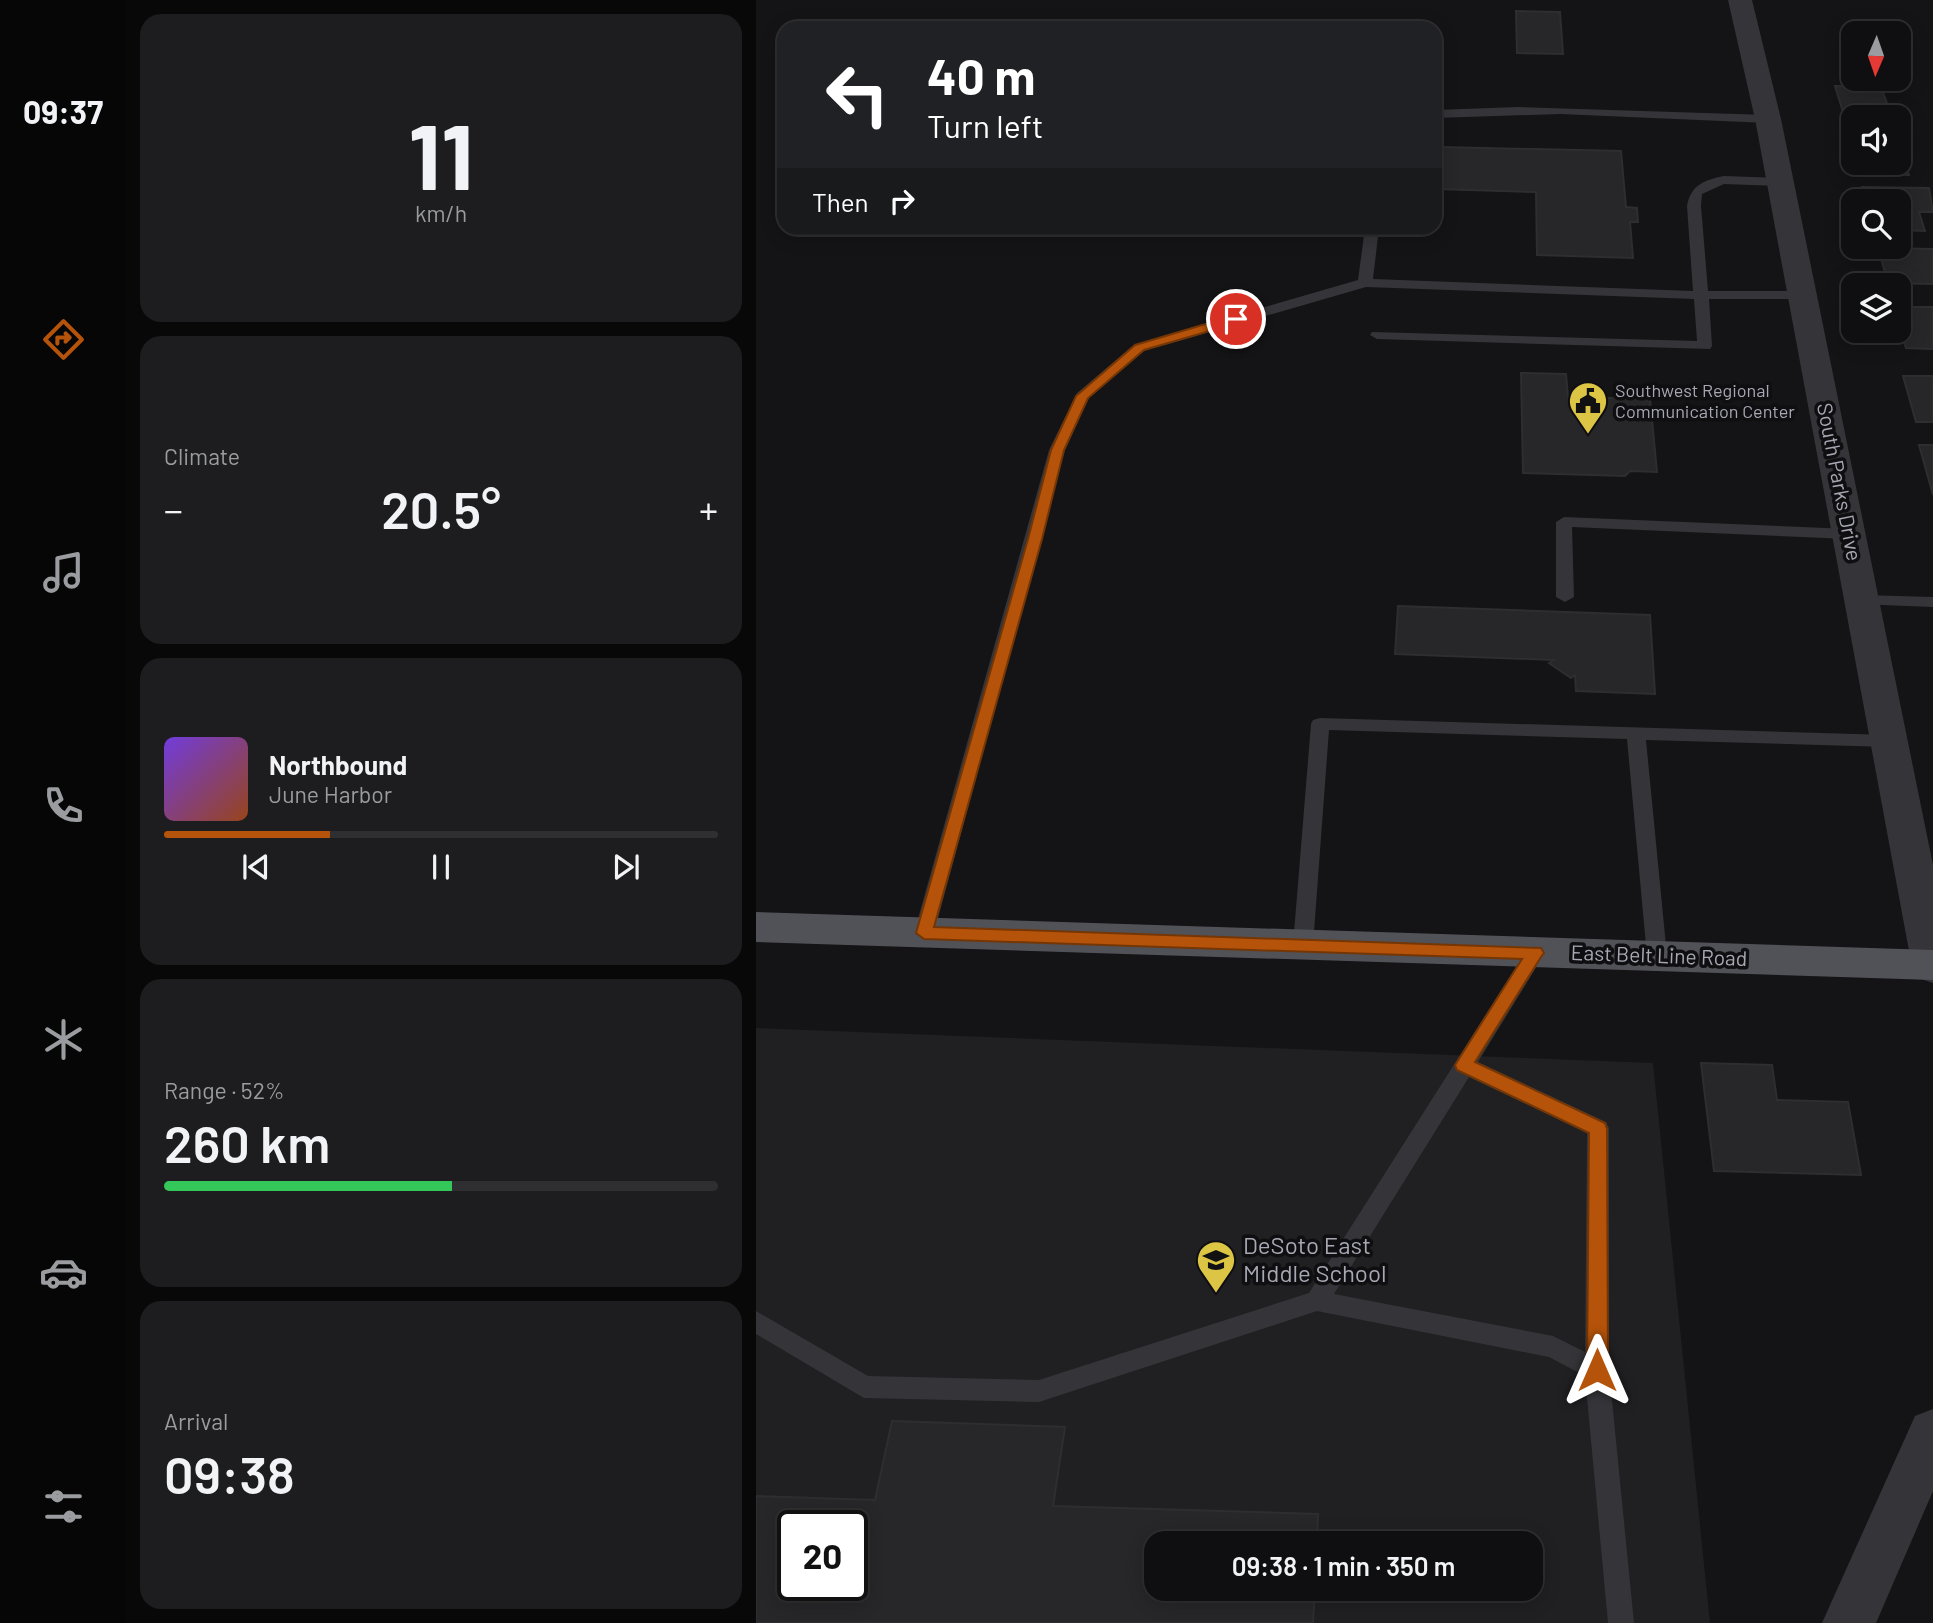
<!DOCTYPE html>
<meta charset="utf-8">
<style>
:root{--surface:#0f0e10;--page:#1d1c1e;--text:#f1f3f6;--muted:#9b9c9f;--line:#2f2e30;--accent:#b45309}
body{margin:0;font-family:Barlow,sans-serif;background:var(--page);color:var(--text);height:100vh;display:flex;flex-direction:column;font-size:26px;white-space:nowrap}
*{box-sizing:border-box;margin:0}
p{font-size:23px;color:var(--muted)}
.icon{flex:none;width:38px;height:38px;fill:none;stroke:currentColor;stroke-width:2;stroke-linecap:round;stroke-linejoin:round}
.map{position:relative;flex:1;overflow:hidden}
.side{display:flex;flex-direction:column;gap:14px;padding:14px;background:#080809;width:630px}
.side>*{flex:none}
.hud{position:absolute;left:21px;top:21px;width:665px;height:214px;border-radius:21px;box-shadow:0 4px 18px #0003,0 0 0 2px var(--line);background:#202124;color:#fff;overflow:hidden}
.needle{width:46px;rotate:182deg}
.tools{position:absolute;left:1085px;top:21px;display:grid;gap:14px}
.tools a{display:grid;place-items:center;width:70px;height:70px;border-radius:14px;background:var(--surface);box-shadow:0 4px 18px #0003,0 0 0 2px var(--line);font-size:35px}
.speed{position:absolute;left:21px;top:1510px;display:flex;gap:14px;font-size:35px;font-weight:700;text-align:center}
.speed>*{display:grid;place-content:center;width:91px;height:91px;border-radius:50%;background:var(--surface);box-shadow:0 4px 18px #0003,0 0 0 2px var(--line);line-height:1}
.speed .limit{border:4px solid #111;border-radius:10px;background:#fff;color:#111}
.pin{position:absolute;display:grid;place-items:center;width:60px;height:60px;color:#fff;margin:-30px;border:4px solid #fff;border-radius:50%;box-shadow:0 2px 7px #0007}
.me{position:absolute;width:77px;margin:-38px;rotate:0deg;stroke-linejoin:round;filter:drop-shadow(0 0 5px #0008)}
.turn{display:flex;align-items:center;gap:24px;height:147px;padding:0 35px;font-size:32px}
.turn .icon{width:91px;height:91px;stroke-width:2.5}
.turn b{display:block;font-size:49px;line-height:60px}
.then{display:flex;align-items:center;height:66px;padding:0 35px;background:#0003;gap:14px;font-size:26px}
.big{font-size:52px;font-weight:600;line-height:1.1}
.side .card{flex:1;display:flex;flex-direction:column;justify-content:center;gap:10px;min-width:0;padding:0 24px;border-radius:21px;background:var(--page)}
.side .dial{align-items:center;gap:0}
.dial b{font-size:91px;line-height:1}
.song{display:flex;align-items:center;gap:21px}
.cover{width:84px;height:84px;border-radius:10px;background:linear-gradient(135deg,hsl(260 70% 55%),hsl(20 70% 35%))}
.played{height:7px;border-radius:4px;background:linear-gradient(90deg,var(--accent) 30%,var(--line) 30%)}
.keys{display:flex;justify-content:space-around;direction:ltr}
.heat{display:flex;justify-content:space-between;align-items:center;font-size:38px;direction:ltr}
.charge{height:10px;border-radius:5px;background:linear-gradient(90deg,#34c759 52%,var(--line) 0)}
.trip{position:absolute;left:388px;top:1531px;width:399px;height:70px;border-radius:21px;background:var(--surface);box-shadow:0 4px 18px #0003,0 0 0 2px var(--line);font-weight:600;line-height:70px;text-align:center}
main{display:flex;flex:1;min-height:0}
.menu{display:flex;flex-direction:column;width:126px;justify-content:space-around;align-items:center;background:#060606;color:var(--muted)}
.menu .icon{width:49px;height:49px}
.menu .on{color:var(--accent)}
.menu b{font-size:32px;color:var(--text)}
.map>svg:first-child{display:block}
.built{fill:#201f22;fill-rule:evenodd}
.building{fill:#272629;stroke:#2e2e30;stroke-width:2;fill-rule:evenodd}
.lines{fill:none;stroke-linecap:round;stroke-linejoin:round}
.service{fill:#353539;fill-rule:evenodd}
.tertiary{fill:#353539;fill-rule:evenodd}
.primary{fill:#515158;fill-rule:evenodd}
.route{fill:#b45309;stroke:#753606;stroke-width:2}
.labels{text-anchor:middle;stroke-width:7;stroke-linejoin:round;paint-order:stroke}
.far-poi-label{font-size:18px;fill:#a7a8b3;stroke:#0f0e10;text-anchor:start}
.street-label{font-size:21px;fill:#a7a8b3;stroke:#0f0e10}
.near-poi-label{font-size:24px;fill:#a7a8b3;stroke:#0f0e10;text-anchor:start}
</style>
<main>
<nav class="menu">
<b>09:37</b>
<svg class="icon on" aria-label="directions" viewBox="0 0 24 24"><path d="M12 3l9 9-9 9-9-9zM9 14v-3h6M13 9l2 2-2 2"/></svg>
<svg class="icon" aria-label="music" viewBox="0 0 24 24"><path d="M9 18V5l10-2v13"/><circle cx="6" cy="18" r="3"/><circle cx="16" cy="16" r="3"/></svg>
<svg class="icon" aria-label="phone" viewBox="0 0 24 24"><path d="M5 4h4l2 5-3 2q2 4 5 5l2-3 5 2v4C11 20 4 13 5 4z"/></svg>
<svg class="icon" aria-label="climate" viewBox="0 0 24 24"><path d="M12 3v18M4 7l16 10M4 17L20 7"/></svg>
<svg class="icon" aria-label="car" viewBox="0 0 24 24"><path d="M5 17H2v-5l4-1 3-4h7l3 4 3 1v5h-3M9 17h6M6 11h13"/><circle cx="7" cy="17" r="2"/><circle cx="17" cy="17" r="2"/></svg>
<svg class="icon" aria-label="filters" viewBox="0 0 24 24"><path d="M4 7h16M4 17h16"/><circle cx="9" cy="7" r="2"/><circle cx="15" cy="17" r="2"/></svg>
</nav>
<section class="side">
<div class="card dial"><b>11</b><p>km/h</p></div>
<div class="card"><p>Climate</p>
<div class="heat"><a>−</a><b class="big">20.5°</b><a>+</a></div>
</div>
<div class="card">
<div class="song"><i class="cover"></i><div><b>Northbound</b><p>June Harbor</p></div></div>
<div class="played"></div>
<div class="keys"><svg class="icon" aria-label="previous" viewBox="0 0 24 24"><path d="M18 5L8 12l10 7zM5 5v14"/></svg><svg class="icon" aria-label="pause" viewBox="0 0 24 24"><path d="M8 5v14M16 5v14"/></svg><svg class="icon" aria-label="next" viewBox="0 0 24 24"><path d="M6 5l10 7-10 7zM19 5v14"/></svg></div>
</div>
<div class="card"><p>Range · 52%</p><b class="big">260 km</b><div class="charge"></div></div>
<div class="card"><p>Arrival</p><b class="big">09:38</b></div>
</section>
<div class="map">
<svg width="1177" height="1623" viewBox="0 0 1177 1623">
<rect width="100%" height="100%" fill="#141315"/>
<path class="built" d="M0,1028L897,1063L954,1623H0ZM37,1526H96V1586H37ZM401,1544H775V1589H401Z"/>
<path class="building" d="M760,11L804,12L807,54L761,53Z
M1079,86L1125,87L1136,117H1097V125H1091Z
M1143,144L1153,175L1102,174L1099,163H1143Z
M684,147L865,151L870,207L881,208L882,222H874L877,258L781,255L780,192L681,189Z
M1106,187L1173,188L1177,212H1163L1169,231L1143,230V201H1110Z
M1122,248L1177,249V284L1132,283Z
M1143,307H1177V349L1150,348L1143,324Z
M765,373L810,374L812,397L894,399L901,472L874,471L869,476L767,473Z
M1147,376H1177V422H1160Z
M1163,445H1177V495Z
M642,606L894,615L899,694L820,691L819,675L815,678L793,663L798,660L639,654Z
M945,1063L1016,1065L1021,1100L1092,1102L1105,1175L958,1171Z
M136,1421L309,1427L297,1506L562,1514L561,1544H401V1589H559L557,1623H0V1496L119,1500ZM37,1526H96V1586H37Z"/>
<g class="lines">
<path class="service" d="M762,107L1012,115L1018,119L1012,123L804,114L679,118V110Z
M968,176L1024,178L1031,182L1024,186L968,184L946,194L945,206L952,291H1046L1053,295L1046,299H953L956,346L954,349L621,339L614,335L616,332L941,341L938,299L610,287L388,351L333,398L309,450L178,933L175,938L168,941L161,938L158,933L293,450L321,393L378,345L602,280L609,228H623L617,279L937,291L931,206C935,185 948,180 968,176Z
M808,517L1093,529L1101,534L1093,539L816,527L818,597L809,602L800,597V522Z
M1106,595L1177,597V607L1100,604L1097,600Z
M564,718L1133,735L1140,737L1142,741L1140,745L1133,747L890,740L911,956L908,961L901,964L894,961L891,956L871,739L573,730L557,945L554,950L547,953L540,950L537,945L555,724L557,720Z
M779,945L786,948L789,953L722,1062L850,1122L853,1128V1370L878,1623H852L829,1376L793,1357L561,1311L283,1402L108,1398L0,1334V1311L112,1376L283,1380L553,1293L772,948ZM713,1077L831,1133L829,1352L797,1336L578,1294Z"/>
<path class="tertiary" d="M972,0H996L1025,119L1177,865V983L1162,978L1156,967L999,119Z
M1177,1409V1491L1120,1623H1066L1159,1416Z"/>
<path class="primary" d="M0,912L1177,950V980L0,942Z"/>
</g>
<path class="route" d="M480,315L485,316V322L388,350L332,398L308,450L286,539L178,927L785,948L788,953L785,957L719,1062L849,1123L851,1129L852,1370L849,1376L841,1379L834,1376L831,1370L833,1133L701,1070L699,1065L766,959L168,939L160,933L272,539L295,450L320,396L379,345Z"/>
<defs>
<g id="civic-pin" transform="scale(2.0125)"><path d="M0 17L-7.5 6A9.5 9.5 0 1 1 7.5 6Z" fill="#dcc544" stroke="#0f0e10"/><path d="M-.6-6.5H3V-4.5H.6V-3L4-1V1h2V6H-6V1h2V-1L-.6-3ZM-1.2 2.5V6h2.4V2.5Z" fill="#111"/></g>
<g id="school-pin" transform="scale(2.0125)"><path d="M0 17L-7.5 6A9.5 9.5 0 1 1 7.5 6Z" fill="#dcc544" stroke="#0f0e10"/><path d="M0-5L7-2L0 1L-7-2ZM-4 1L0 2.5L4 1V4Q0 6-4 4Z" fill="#111"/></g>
</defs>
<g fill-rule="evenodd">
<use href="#civic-pin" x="832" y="401"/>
<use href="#school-pin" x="460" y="1260"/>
</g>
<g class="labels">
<g class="far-poi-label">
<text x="859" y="397">Southwest Regional<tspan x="859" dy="21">Communication Center</tspan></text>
</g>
<g class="street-label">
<text transform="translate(1083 482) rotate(79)" y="7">South Parks Drive</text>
<text transform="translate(903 956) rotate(2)" y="7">East Belt Line Road</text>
</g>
<g class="near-poi-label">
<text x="487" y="1254">DeSoto East<tspan x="487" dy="28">Middle School</tspan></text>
</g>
</g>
</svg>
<div class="tools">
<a><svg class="needle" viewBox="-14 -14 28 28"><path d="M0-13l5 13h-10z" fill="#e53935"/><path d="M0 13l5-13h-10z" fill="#9b9c9f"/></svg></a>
<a><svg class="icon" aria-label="sound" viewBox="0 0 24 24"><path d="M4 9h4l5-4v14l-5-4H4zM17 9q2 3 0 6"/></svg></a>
<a><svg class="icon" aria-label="search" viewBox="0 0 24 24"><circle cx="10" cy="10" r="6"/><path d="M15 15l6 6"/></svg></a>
<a><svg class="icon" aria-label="layers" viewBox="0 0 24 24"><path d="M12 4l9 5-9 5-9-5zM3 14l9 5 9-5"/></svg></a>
</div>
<div class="speed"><div class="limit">20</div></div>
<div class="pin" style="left:480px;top:319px;background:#d93025"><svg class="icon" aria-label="arrive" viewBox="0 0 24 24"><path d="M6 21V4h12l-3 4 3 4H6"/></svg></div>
<svg class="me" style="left:841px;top:1370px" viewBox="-20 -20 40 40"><path d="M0-17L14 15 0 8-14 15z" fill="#b45309" stroke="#fff" stroke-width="4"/></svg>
<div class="trip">09:38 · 1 min · 350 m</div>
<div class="hud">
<div class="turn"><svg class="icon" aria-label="left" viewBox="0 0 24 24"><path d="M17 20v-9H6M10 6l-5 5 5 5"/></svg><div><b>40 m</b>Turn left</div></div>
<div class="then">Then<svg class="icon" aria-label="right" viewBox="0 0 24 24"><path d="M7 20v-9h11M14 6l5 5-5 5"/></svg></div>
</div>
</div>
</main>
